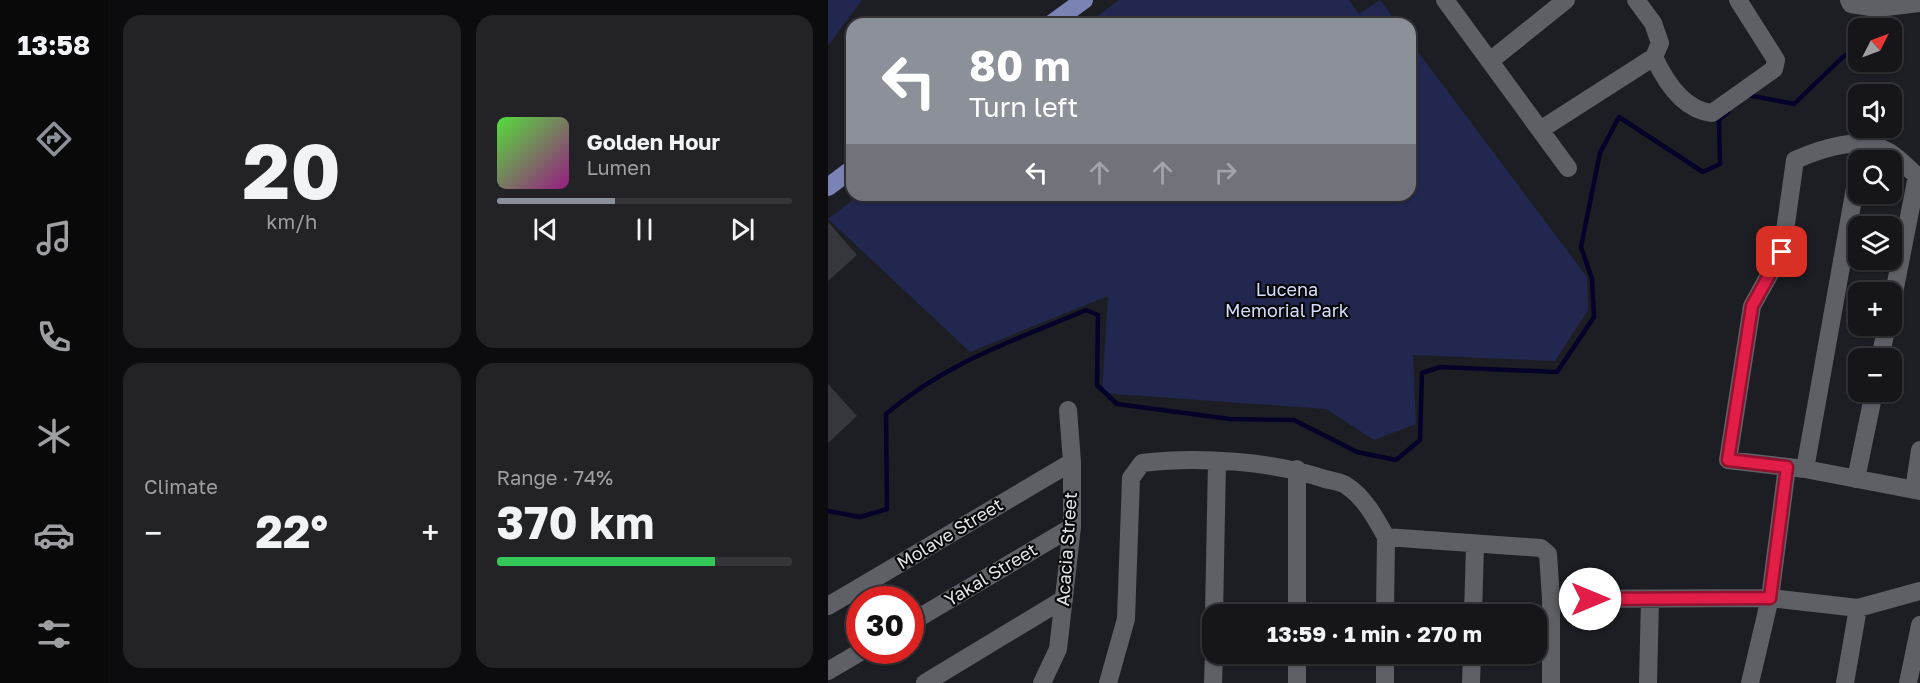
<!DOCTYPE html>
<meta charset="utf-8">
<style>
:root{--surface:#16161a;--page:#232327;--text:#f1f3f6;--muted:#9e9fa2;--line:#353539;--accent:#8c9099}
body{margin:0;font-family:"Golos Text",sans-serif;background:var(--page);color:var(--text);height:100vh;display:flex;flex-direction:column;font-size:22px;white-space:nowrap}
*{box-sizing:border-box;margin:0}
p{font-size:20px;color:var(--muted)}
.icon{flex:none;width:33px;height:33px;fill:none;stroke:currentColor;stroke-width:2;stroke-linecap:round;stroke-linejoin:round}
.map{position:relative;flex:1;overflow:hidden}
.sheet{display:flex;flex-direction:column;gap:15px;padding:15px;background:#0c0c0e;width:720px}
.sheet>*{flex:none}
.hud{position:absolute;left:18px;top:18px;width:570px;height:183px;border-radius:18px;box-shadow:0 2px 4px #0004,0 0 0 2px var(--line);background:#8c9099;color:#fff;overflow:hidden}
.needle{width:39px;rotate:48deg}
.fabs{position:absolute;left:1020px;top:18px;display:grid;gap:12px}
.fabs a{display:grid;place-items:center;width:54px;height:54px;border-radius:12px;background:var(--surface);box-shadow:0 2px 4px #0004,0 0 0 2px var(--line);font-size:30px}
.speed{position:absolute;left:18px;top:586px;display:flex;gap:12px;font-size:30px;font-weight:700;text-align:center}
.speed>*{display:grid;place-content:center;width:78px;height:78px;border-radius:50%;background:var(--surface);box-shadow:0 2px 4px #0004,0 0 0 2px var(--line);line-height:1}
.speed .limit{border:9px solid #d22;background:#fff;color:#111}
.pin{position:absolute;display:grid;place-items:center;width:51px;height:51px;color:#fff;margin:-26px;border-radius:12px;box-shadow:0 3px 9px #0006}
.me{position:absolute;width:66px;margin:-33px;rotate:90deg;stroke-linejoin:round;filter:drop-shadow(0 0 4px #0008)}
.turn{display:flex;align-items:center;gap:21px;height:126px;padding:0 24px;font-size:27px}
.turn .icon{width:78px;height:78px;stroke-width:2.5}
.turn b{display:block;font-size:42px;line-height:51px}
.lanes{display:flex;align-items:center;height:57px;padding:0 24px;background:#0003;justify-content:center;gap:30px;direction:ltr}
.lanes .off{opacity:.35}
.big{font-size:45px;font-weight:700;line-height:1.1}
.sheet .widget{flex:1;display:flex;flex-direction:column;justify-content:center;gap:9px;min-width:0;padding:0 21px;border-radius:18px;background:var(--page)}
.sheet .dial{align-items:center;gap:0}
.dial b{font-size:78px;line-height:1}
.song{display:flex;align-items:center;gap:18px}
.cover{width:72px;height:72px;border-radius:9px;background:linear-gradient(135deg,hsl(110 70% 55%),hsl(310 70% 35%))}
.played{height:6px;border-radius:3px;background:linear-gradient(90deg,var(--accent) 40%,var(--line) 40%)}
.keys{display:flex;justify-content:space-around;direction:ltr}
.heat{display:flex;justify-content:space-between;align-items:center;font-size:33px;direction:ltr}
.charge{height:9px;border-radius:4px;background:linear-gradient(90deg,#34c759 74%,var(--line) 0)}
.sheet .tiles{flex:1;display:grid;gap:15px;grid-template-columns:repeat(2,1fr)}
.trip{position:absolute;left:374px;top:604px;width:345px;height:60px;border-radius:18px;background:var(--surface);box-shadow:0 2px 4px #0004,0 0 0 2px var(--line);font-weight:700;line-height:60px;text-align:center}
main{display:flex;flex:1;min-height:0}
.dock{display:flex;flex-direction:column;width:108px;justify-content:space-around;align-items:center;background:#09090a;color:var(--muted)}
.dock .icon{width:42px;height:42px}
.dock .selected{color:var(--accent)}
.dock b{font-size:27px;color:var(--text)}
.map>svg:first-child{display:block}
.green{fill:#21274e}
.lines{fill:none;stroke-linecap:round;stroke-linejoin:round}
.stream{stroke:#050229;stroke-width:4.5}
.building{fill:#36373c}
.street{stroke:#5f6066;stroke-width:18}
.primary{stroke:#7b83b4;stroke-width:18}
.route-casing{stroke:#92132f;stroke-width:15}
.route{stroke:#e11d48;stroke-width:10}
.labels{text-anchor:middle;stroke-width:4.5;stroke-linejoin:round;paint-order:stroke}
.park-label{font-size:18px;fill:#d4dbfb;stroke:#08080a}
.street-label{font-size:18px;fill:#e2e3e6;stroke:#08080a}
</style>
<main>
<nav class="dock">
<b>13:58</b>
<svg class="icon selected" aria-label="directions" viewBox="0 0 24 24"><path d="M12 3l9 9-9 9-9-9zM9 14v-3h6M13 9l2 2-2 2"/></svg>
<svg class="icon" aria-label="music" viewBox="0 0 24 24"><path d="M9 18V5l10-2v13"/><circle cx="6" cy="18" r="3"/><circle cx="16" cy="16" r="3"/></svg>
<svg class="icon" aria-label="phone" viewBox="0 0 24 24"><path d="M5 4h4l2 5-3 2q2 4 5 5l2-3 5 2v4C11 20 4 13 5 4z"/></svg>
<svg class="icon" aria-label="climate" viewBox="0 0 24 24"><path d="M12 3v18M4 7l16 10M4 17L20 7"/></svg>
<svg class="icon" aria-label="car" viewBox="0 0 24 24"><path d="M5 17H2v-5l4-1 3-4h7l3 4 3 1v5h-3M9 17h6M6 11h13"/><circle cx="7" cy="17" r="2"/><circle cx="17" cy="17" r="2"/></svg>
<svg class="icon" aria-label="filters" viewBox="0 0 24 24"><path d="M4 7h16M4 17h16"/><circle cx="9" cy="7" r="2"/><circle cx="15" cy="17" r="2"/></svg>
</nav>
<section class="sheet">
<div class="tiles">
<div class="widget dial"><b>20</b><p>km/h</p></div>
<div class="widget">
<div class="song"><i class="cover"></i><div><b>Golden Hour</b><p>Lumen</p></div></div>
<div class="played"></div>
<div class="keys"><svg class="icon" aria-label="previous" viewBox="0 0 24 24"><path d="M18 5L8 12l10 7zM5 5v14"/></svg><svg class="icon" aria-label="pause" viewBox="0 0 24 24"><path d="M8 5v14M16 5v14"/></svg><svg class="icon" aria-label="next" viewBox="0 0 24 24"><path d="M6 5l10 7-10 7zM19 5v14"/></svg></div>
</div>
<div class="widget"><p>Climate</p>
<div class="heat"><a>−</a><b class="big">22°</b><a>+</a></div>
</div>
<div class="widget"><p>Range · 74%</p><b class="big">370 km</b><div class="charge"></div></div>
</div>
</section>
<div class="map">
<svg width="1092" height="683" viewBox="0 0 1092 683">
<rect width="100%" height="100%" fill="#1d1e23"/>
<path class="green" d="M0,0H34L0,46Z
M291,0H521L531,14L552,0L570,24H259Z
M582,41L759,277L760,310L727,361L585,355L588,424L546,440L498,409L274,393L280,296L142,352L0,219L31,195H582Z"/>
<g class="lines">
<path class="stream" d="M1064,51L1068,56
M920,95L966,104L1016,56L1030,49
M0,511L32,517L59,509L58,414C119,362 185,341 258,310L270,315L269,385L289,404L402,419L466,420L529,452L568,460L592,440L594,373L612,367L729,372L766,317L764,279L753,247L772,153L791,117L875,172L892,164L891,120L900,112"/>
</g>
<path class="building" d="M0,222L29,255L0,281Z
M0,384L29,416L0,443Z"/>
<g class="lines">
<path class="street" d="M617,0L740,168
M1021,0L1023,4L1049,8L1092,3
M826,57C837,81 856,110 884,113L946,69L948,60L910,0
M662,61L738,0
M712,130L826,57L832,43L825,23L808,0
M1064,303L1089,176C1080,168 1071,158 1061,152C1031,135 995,148 967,160L954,252L924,306L900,460L977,469L1092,491
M1052,358L1059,326
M977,469L1030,171
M1028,479L1046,392
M1086,490L1092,450
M0,606L244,462
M386,615L389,462
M469,615V469
M557,615L558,537
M645,615L647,545
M82,623L244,527
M0,671L34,651
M97,683L236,599
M214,683L230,649L244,527V462L240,410
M280,683L298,619L303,478L314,463C370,456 444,461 497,479C504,481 514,482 519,486C537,498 548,519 558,537L713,548L720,554L723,599L942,598L1030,608L1092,591
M385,683L386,654
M469,683V654
M557,683V654
M643,683L644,654
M723,683V599
M820,683L822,599
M922,683L942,598L959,467
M1017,683L1030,608
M1080,683L1092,625"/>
<path class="primary" d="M223,24L256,0
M0,187L24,169"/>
</g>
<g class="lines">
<g class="route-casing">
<path id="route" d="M762,599L942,598L959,467L900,460L924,306L954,252"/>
</g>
<use href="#route" class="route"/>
</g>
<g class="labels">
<g class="park-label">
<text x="459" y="296">Lucena<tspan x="459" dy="21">Memorial Park</tspan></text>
</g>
<g class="street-label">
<text transform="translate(122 534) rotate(-31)" y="6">Molave Street</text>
<text transform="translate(239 549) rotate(-86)" y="6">Acacia Street</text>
<text transform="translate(163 575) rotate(-31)" y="6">Yakal Street</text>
</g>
</g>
</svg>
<div class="fabs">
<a><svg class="needle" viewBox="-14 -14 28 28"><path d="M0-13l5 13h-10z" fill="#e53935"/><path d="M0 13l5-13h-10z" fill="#9e9fa2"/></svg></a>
<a><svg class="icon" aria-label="sound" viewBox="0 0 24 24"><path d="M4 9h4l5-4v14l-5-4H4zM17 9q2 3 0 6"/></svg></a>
<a><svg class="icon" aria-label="search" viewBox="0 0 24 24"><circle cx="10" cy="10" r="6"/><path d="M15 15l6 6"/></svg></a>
<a><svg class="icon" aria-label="layers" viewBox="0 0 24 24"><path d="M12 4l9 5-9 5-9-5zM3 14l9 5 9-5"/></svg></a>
<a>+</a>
<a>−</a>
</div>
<div class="speed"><div class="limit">30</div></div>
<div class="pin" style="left:954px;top:252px;background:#d93025"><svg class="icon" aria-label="arrive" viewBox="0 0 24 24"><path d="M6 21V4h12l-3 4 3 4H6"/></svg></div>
<svg class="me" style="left:762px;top:599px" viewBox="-20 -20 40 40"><circle r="19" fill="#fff"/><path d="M0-13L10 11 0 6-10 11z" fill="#e11d48"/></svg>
<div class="trip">13:59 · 1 min · 270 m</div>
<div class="hud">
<div class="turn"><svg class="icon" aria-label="left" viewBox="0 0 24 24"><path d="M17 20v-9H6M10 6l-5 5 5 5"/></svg><div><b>80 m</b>Turn left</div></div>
<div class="lanes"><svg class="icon" aria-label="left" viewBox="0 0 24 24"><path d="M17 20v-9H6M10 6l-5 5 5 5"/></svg><svg class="icon off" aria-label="ahead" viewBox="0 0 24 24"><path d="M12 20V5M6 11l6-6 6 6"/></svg><svg class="icon off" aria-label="ahead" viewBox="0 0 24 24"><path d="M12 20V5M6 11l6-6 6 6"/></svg><svg class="icon off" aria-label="right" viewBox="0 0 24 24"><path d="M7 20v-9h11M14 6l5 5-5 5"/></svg></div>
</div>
</div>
</main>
